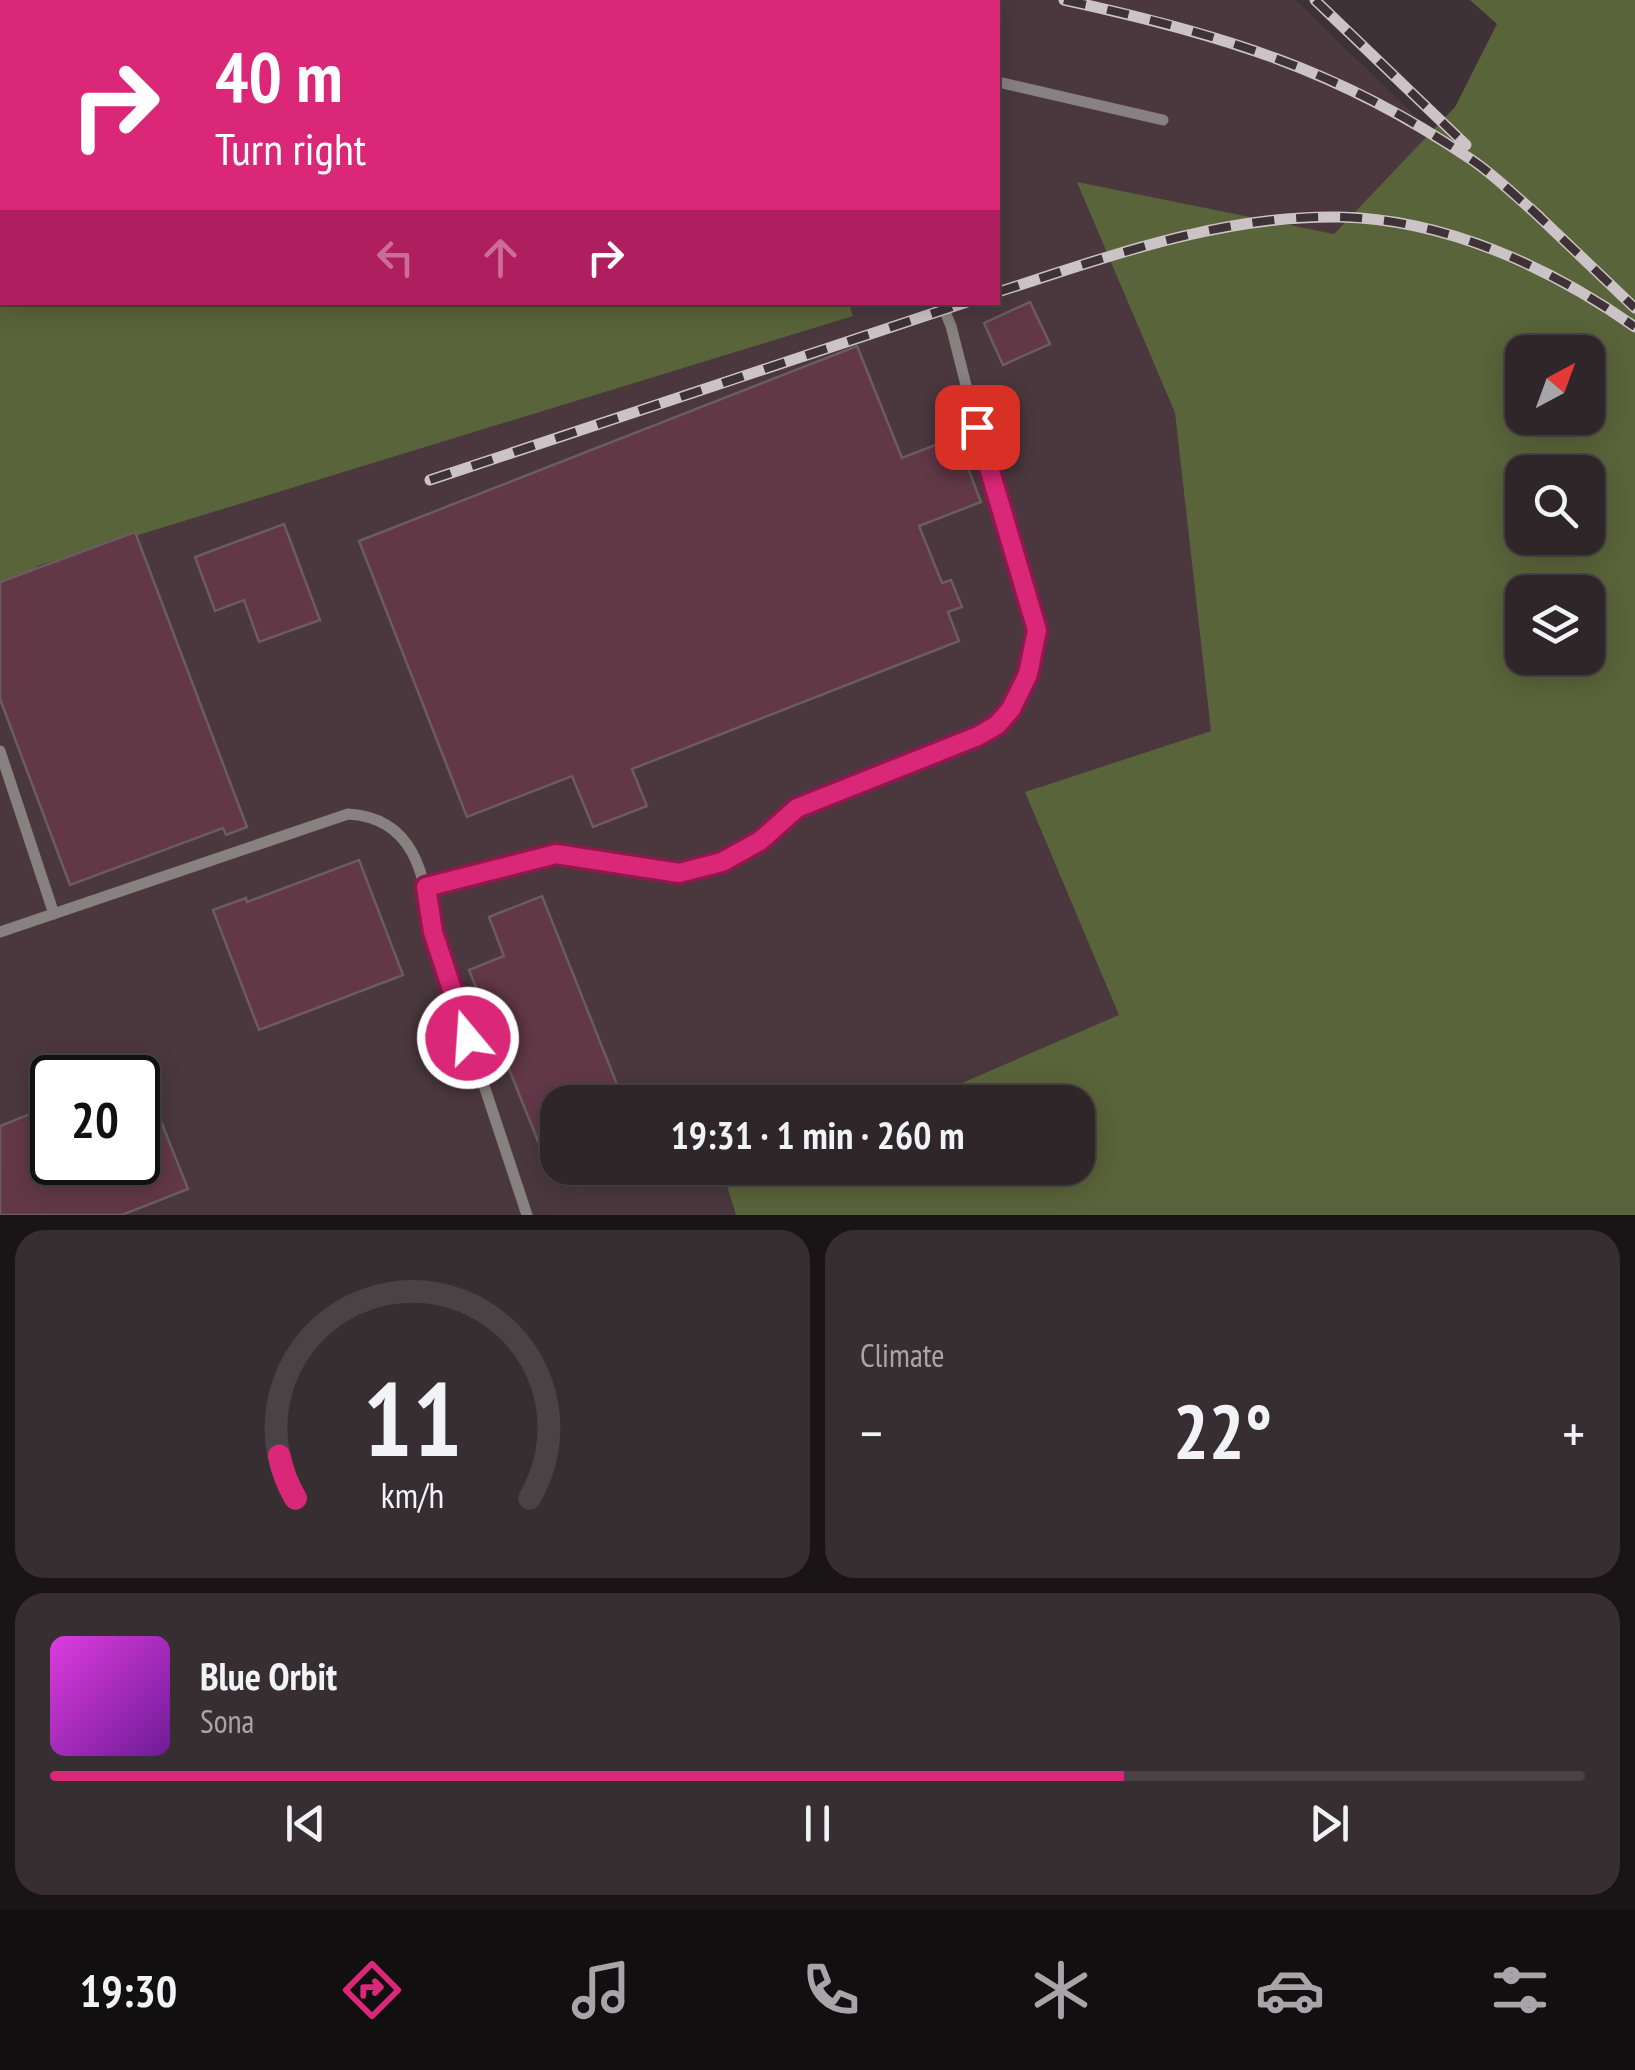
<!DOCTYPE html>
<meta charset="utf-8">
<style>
:root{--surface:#2e2628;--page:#362e30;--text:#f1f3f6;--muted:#a7a5a8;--line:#494345;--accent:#db2777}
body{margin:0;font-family:"PT Sans Narrow",sans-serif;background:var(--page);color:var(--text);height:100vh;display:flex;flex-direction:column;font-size:38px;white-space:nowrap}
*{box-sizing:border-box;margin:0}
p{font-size:32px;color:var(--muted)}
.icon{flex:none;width:55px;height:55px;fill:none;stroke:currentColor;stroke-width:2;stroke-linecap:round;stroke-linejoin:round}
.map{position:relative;height:1215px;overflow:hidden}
.panel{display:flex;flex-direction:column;gap:15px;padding:15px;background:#191516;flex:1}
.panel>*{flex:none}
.guide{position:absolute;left:0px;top:0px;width:1000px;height:305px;box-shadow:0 5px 25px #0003,0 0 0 2px var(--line);background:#db2777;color:#fff;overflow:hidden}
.needle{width:65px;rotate:41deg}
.fabs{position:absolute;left:1505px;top:335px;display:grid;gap:20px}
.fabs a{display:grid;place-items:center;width:100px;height:100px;border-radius:20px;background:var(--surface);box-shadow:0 5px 25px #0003,0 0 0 2px var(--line);font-size:50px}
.speed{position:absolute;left:30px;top:1055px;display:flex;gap:20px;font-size:50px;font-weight:700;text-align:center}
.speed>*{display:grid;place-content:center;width:130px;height:130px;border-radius:50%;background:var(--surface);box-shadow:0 5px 25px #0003,0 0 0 2px var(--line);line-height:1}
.speed .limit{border:5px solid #111;border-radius:15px;background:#fff;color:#111}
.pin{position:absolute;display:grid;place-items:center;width:85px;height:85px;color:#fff;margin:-42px;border-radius:20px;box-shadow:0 5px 15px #0006}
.me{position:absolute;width:110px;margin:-55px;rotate:342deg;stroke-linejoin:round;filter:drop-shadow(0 0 8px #0008)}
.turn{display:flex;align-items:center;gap:35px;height:210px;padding:0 50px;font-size:45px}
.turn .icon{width:130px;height:130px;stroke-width:2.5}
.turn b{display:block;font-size:70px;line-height:85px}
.lanes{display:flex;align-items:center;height:95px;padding:0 50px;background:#0003;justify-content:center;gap:50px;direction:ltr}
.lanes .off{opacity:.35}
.big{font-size:75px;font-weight:600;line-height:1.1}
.panel .widget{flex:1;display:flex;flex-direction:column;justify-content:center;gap:15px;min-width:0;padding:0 35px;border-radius:30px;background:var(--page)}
.panel .dial{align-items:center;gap:0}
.dial svg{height:260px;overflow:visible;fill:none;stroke:var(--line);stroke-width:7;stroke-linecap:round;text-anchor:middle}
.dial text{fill:var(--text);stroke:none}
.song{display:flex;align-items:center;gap:30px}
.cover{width:120px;height:120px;border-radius:15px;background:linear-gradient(135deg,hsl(300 70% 55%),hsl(280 70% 35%))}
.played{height:10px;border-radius:5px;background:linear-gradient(90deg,var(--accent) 70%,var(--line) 70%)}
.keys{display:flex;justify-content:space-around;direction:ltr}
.heat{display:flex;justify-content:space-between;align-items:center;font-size:55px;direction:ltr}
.panel .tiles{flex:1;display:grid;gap:15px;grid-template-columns:1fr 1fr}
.widget:last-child{grid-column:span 2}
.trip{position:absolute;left:540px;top:1085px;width:555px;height:100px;border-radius:30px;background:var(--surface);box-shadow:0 5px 25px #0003,0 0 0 2px var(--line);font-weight:600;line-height:100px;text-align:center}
.dock{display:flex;height:160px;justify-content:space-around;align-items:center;background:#120f10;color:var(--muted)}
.dock .icon{width:70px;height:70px}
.dock .current{color:var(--accent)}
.dock b{font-size:45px;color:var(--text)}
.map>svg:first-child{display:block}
.built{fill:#4b383f;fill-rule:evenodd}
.forest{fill:#5a643a;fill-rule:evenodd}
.building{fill:#623847;stroke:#6a5c60;stroke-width:2.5}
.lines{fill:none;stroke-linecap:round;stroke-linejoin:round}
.lane{stroke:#878182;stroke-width:11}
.rail-casing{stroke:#ccc3c6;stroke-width:11}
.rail{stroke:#3e3236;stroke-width:8;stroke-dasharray:22;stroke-linecap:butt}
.route-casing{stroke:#8e194d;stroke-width:25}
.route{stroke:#db2777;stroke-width:18}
</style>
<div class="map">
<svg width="1635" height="1215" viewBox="0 0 1635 1215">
<rect width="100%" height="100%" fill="#3e3236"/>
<path class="built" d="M374,0H1295L1432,132L1334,234L1078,183L1175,413L1211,731L1025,792L1120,1015L918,1102H558V1168H768L727,1186L736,1215H0V645L37,566L853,316L849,303L998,302V2ZM52,1078H138V1162H52Z"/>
<path class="forest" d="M0,0L374,2H2V302L849,303L853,316L37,566L0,645Z
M1470,0H1635V1215H736L727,1186L768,1168H1078V1102H918L1119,1015L1025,792L1211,731L1175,413L1077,182L1334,234L1455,107L1497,24ZM1522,352H1588V418H1522ZM1522,472H1588V538H1522ZM1522,592H1588V658H1522Z"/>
<path class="building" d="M799,0H971L970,2Z
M1030,302L1050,344L1003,365L984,323Z
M857,346L902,458L956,437L981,502L919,526L942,583L951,580L962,607L948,612L959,641L632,769L647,806L593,827L572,776L467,817L359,541Z
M284,524L320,620L259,642L244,600L215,611L195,557Z
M135,532L247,827L226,835L223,828L70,885L0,699V582Z
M359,860L403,975L259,1030L213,910L246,898L247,902Z
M542,896L624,1102H558V1138L540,1146L469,970L504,956L489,917Z
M141,1071L188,1189L122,1215H0V1126L52,1105V1162H138V1078H123Z"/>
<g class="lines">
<path class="lane" d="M346,0V2
M365,0L366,2
M399,0L400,2
M707,0L716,2
M998,82L1163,120
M0,260L2,259
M0,751L54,914
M426,887L557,854L679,873L723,862L760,841L797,808L997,725L1020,692L1037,630L985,460L951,326L941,302
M0,932L348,814C416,818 424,876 433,932L527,1215"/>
<g class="rail-casing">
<path id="rail" d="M1064,0C1217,33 1338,69 1469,158C1495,175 1517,198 1540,217
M1315,0L1466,145
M1530,208L1635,308
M998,292C1107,257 1221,215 1339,217C1445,219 1550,267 1635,327
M430,480L967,302"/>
</g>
<use href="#rail" class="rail"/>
</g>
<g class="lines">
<g class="route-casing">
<path id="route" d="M468,1038L433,932L426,887L556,854L679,873L722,862L760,841L797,808L978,736L997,725L1011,709L1028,674L1037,630L977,427"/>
</g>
<use href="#route" class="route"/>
</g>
</svg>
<div class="fabs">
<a><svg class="needle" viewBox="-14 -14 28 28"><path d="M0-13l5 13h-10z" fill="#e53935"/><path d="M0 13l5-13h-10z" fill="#a7a5a8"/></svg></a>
<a><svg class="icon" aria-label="search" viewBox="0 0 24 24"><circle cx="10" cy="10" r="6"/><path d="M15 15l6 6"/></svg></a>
<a><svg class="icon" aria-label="layers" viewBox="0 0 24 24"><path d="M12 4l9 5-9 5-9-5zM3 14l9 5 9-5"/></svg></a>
</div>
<div class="speed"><div class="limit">20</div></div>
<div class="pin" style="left:977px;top:427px;background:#d93025"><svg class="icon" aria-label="arrive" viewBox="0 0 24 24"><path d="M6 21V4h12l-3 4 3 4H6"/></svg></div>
<svg class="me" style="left:468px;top:1038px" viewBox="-20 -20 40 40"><circle r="17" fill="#db2777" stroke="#fff" stroke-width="3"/><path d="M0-11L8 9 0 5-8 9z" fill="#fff"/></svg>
<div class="trip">19:31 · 1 min · 260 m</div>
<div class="guide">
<div class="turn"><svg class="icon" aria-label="right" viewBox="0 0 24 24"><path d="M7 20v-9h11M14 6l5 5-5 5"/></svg><div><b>40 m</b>Turn right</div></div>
<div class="lanes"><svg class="icon off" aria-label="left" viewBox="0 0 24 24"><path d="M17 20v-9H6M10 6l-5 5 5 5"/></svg><svg class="icon off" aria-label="ahead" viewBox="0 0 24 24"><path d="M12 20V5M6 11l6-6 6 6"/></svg><svg class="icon" aria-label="right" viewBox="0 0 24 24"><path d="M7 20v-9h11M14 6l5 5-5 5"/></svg></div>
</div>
</div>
<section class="panel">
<div class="tiles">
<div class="widget dial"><svg viewBox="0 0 100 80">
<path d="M14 69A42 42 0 1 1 86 69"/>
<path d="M14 69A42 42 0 0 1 9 56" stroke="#db2777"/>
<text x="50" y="56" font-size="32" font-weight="700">11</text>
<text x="50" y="72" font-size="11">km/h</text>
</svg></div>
<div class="widget"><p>Climate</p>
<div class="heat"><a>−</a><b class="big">22°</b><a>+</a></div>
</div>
<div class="widget">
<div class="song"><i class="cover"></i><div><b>Blue Orbit</b><p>Sona</p></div></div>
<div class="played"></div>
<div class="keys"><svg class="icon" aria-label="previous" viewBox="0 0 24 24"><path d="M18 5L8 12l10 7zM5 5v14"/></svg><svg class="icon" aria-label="pause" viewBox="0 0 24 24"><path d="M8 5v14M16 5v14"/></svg><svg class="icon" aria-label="next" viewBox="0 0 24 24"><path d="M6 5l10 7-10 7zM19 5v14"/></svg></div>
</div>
</div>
</section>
<nav class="dock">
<b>19:30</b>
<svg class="icon current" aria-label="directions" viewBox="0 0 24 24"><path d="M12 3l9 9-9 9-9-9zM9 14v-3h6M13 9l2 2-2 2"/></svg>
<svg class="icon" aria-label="music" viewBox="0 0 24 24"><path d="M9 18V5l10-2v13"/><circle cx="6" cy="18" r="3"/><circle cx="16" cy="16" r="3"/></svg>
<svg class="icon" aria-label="phone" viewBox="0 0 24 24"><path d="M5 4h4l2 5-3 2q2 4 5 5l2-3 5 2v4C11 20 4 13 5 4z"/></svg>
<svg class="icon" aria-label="climate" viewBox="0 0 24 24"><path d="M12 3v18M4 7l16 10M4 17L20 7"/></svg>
<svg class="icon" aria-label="car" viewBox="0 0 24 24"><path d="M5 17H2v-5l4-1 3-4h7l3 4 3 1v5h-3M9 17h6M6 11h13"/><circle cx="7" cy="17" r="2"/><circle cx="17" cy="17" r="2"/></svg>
<svg class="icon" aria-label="filters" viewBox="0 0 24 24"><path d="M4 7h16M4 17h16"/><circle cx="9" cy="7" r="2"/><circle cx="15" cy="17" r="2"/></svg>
</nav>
